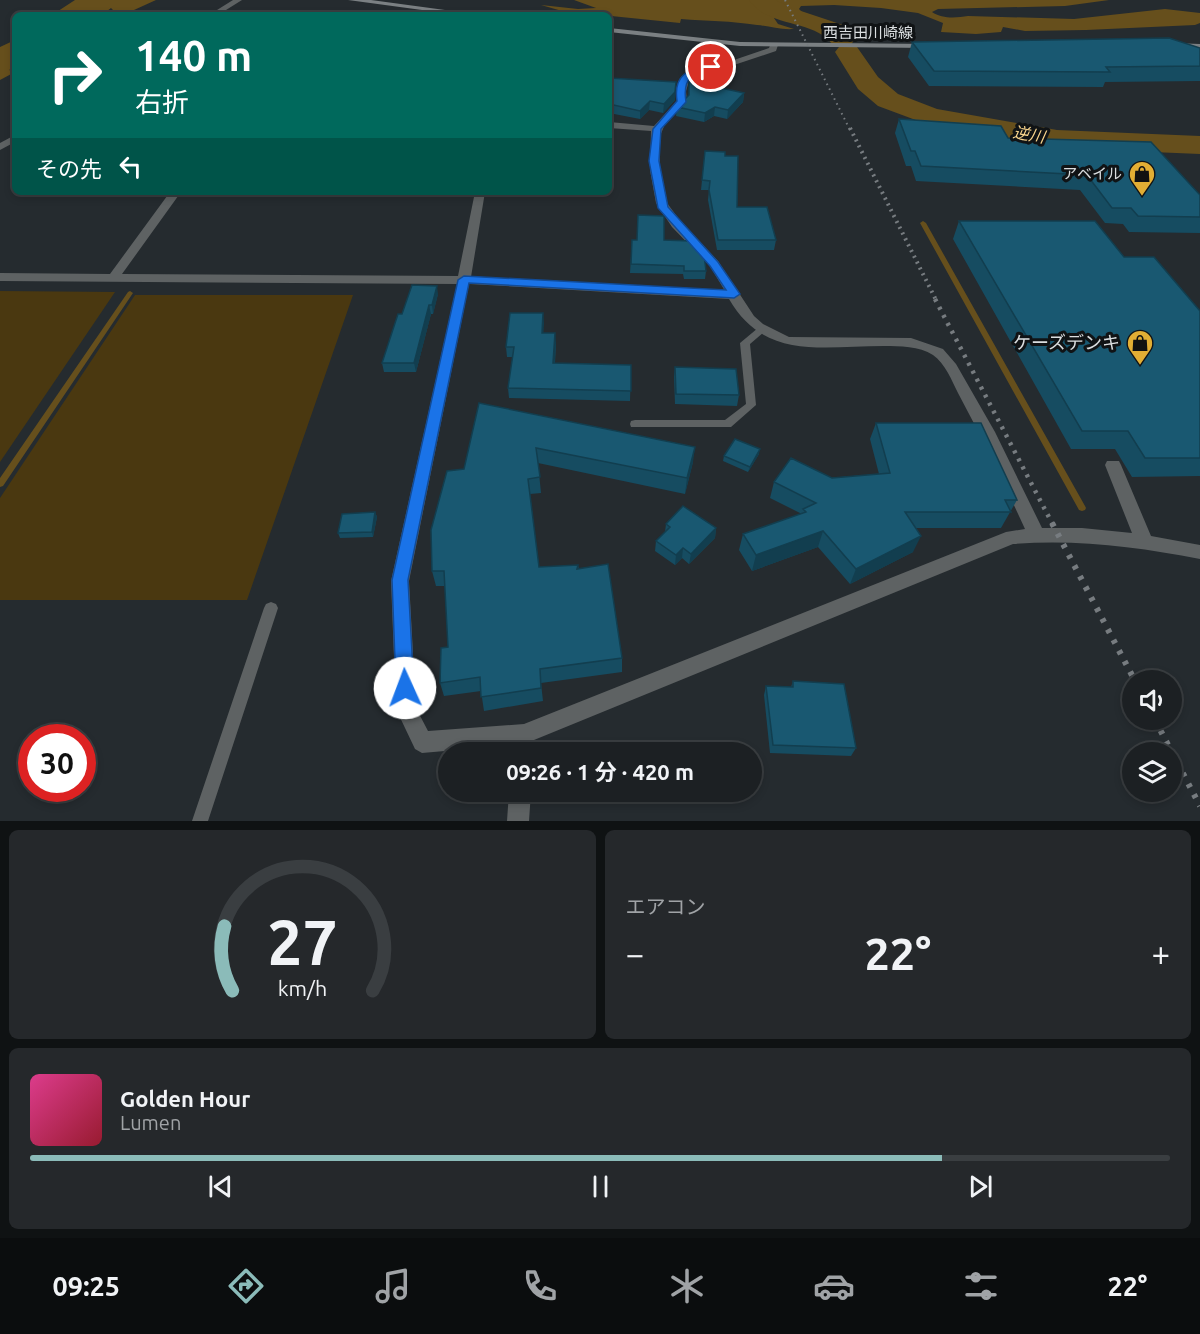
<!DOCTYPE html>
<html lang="ja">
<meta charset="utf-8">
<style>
:root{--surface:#1c2023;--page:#25282b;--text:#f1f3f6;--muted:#a0a3a6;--line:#3a3e41;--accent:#8bbbb9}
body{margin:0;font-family:Ubuntu,"Noto Sans JP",sans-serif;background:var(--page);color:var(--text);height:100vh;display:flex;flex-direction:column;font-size:22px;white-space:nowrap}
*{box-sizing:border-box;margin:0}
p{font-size:20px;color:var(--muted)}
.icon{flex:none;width:33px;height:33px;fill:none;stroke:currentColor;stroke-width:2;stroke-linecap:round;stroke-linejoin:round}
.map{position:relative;height:821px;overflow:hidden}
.sheet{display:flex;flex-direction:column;gap:9px;padding:9px;background:#0f1213;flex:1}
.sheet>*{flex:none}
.banner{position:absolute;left:12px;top:12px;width:600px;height:183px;border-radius:9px;box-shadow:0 3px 9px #0003,0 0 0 2px var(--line);background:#00695c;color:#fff;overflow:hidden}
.fabs{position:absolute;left:1122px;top:670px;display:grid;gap:12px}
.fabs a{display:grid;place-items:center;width:60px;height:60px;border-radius:50%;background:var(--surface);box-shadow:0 3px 9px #0003,0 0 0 2px var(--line);font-size:30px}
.speed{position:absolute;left:18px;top:724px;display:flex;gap:12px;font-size:30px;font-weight:700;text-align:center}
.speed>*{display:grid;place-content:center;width:78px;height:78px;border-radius:50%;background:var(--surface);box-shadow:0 3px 9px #0003,0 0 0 2px var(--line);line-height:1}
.speed .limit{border:9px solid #d22;background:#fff;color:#111}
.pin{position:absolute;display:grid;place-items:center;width:51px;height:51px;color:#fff;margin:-26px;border:3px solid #fff;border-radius:50%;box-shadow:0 2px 6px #0007}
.me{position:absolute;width:66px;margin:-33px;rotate:358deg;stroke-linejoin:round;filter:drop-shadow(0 0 4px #0008)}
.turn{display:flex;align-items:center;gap:21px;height:126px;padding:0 24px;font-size:27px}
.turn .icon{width:78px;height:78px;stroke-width:2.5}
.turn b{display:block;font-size:42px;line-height:51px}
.then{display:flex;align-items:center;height:57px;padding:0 24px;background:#0003;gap:12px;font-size:22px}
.big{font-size:45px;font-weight:700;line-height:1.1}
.sheet .card{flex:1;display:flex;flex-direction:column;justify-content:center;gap:9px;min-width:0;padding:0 21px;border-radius:9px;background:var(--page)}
.sheet .dial{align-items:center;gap:0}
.dial svg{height:156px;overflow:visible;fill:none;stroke:var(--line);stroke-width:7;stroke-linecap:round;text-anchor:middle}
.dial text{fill:var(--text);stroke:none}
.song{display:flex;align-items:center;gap:18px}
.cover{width:72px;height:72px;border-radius:9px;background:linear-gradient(135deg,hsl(330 70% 55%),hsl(350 70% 35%))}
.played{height:6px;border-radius:3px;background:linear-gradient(90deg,var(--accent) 80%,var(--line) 80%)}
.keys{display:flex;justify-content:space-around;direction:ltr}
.heat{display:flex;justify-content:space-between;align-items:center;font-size:33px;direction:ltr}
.sheet .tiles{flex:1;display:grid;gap:9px;grid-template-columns:1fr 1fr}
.card:last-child{grid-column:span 2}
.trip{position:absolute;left:438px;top:742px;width:324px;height:60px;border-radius:30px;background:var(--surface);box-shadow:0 3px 9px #0003,0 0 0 2px var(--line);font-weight:700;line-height:60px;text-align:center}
.menu{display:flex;height:96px;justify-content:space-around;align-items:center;background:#0b0d0e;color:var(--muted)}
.menu .icon{width:42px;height:42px}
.menu .current{color:var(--accent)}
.menu b{font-size:27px;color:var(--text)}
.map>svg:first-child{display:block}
.green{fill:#4a3810}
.water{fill:#664f1c}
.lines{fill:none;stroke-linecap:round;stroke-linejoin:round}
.stream{fill:#664f1c;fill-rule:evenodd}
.river{fill:#664f1c;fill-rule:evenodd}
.lane{fill:#5e6263;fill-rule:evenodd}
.street{fill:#5e6263;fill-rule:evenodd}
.secondary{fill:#7b8083;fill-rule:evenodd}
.rail-far3{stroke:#777c80;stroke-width:2;stroke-dasharray:1.5 4;stroke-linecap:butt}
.rail-far2{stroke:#777c80;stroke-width:4;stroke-dasharray:2 4.5;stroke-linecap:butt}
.rail-far1{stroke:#777c80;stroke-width:4.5;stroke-dasharray:3 6;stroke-linecap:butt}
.rail{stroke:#777c80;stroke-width:6;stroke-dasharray:4 8;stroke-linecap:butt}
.wall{fill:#164c61}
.shaded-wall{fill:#123e4f}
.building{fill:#195871;stroke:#123e4f;stroke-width:1.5}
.route{fill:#1a73e8;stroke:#114b97;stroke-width:1.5}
.labels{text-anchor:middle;stroke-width:6;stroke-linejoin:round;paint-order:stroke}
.far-street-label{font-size:15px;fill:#dadee0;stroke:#101315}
.far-poi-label{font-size:15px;fill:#dadee0;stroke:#101315;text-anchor:end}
.far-water-label{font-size:16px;font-style:italic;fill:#fad68e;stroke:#101315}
.poi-label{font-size:18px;fill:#dadee0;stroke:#101315;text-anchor:end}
</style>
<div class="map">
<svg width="1200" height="821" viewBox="0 0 1200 821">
<rect width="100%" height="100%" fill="#252b2f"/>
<path class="green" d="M0,291L115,292L0,462Z
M135,295H353L247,600H0V498Z"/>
<path class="water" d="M75,0H156L123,15H113L116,13L111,8L102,15H68L70,13L52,15Z
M574,0H1109L1065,6L938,9L932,12C942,19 956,18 968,16L1074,19L1165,9L1200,13V23L1195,25L1086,30L1025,31L1003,27L1001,32L976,34L941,32L943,23L918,13L881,8L834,5L801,6L799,9L802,12L774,18L778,24L794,29C780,30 769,26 757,25C732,21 706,21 681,19L680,23L562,11L541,5L578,9L596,8Z
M15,40V59L12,61H15V67L9,70L15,72L0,80V47Z"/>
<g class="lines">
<path class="stream" d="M923,221L926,223L1085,506L1086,508L1085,510L1082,511L1079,510L920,223Z
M130,291L133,293L3,486L0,487V478L128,292Z"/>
<path class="river" d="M749,0H776L789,7L843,25L854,40L851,45L857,47L878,77L898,94L937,109L1057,130L1200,136V154L1057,148L921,122L878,106L858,89L835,52L839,47L833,45C815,19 768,28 749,0Z"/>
<path class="lane" d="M761,327L764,328L766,330L764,332L750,344L756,405L731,427H631L630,424L631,421L635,420H725L746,404L740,343L758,328Z
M271,602L276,604L278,608L208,821H192L264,608L266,604Z"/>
<path class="street" d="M233,0H242L218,15H209Z
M771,43L778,45L776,51L737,64L703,71L690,78L686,91L687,102L665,124L660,136V170L667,203L681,222L718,261L754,316L763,324L789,337L911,338L943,349L956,364L995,432L1042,528H1082L1132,533L1105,465L1107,461H1119L1121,465L1151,536L1200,545V559C1138,547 1077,539 1013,544L534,740V753H512L513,745L422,753L415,749L396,709L391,581L457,284L0,281V273L110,274L170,192H181L122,274L458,276L475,192H485L471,277L725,291L710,266L672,227L656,203L650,170L651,131L609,128V122L654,126L677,101L679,82L690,70L731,61L769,48ZM469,284L729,299C765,361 822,346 884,346C900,346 919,346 933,355C945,363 952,381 958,393C982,438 1004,483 1025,529L1006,532L524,724L428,731L416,708L409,581Z
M15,135V142L0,150V143Z
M509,792H531L529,821H507Z"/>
<path class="secondary" d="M348,0H371L482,15H459Z
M609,28L740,42L929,44L933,46L929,48L740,46L609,32Z
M1172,43L1200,44V48L1169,47L1168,45Z"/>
<path class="rail-far3" d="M785,0L850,130"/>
<path class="rail-far2" d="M850,128L936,300"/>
<path class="rail-far1" d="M935,299L1053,525"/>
<path class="rail" d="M1052,523L1135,681
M1155,720L1200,806"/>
</g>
<path class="wall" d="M912,42L1200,48V81L1105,82L1103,87L929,86L908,57Z
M609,77L675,100L663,113L649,110L640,119L609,113Z
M689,81L744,93L743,102L727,119L714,116L704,122L676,116L677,107L689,95Z
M899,119L1008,138L1200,195V233L1129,232L1123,224L1105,223L1080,190L916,181L911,166H906L895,133Z
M705,151L725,156L737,207L776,240L774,250H717L708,200L709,190H701Z
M959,221L1124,257L1200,311V476L1132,477L1115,449H1071L953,239Z
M632,240H664L706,271L705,279H684L683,274L630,273Z
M438,294L433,314H431L416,372H384L382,363Z
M543,313V333L556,343L555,363L631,365L630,401L509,398L508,388L513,357H507L506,347Z
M675,367L739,395L737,406L675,404L674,377Z
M479,403L693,462L685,494L538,463L541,493L530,494L539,567L578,565L579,569L622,658V672L541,683L543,701L484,711L481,691L444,696L440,683L448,647L445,586H436L432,571L464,469Z
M876,423L1017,500L1001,528H915L913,552L850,584L818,547L752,571L739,550L743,534L802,514L770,498L774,482L879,474L870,439Z
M759,454L748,472L723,461L724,456Z
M375,512L377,517L373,537L340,538L338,533Z
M666,524L716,528L715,538L689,564L682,558L675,565L655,551L656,541L665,532Z
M793,681L856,748L851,756L770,753L764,695L766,686L791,687Z"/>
<path class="shaded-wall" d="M676,82L675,100L663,113L664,104Z
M744,93L743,102L727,119L728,110Z
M650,101L649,110L640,119V111Z
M715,107L714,116L704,122L705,113Z
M437,286L438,294L433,314L432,305Z
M429,305L431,314L416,372L414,363Z
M543,313L544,323L543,343L542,333Z
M555,333L556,343L554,373L553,363Z
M695,447L693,462L685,494L687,478Z
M760,449L759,454L748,472L750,467Z
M375,512L377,517L373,537L372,532Z
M716,528L715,538L689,564L691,554Z
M823,531L818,547L752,571L756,555Z
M921,536L913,552L850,584L856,569Z
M683,548L682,558L675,565L676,555Z"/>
<path class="building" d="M408,12L446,15H405Z
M1169,38L1200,48V66L1106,67L1110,72L934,71L912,42Z
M609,78L676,82L675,92L664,104L650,101L640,111L609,104Z
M689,81L744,93L728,110L715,107L705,113L677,107L689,95Z
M899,119L1001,126L1008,138L1151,142L1200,195V217L1138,216L1131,208H1112L1087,175L921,166L915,151H911Z
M705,151L725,152V156H738L737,207H767L776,240H718L709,190L710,181L702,180Z
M638,215L664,216V240L691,241L704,254L706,271H684V266L631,264L632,240H637Z
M959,221H1095L1124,257H1154L1200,311V458H1145L1128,431H1082Z
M412,285L437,286L432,305H429L414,363H382L398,314H402Z
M510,313H543L542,333H555L553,363L631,365V391L508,388L514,347H506Z
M675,367L736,369L739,395L676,394Z
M479,403L695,447L687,478L536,448L540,477L528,479L539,567L578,565L577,569L608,564L622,658L540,669L541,688L481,697L480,677L440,683L441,648L448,647L444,571H432L431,530L447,471L464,469Z
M876,423H981L1017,500H1005L1011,512H905L921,536L856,569L823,531L756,555L743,534L806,512L803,509L816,503L774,482L791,458L832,478L890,473Z
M735,439L760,449L750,467L724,456Z
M683,506L716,528L691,554L683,548L676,555L656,541L670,527L666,524Z
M375,512L372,532L338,533L342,514Z
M793,681L844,684L856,748L773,745L766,686L793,687Z"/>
<path class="route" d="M711,64L715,67L714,68C693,73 682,77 686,102L661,129L659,161L668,207L718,262L740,294L734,298L469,283L408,580L414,688L411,694L405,697L399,694L396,688L392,580L458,280L464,276L726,290L710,266L658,208L649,161L653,129L677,101C673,74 689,69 711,64Z"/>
<defs>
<g id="shop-pin" transform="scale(1.35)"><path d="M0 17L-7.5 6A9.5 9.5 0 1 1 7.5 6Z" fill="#e2ae34" stroke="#101315"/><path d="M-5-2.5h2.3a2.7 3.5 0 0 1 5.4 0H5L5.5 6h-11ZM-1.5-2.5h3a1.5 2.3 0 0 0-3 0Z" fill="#111"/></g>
</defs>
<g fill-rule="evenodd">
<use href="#shop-pin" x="1142" y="174"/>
<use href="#shop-pin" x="1140" y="343"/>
</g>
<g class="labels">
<g class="far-street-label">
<text x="868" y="38">西吉田川崎線</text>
</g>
<g class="far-poi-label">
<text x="1122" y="179">アベイル</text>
</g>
<g class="far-water-label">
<text transform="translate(1029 134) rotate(10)" y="6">逆川</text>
</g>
<g class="poi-label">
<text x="1120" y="349">ケーズデンキ</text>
</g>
</g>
</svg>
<div class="fabs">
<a><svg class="icon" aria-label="sound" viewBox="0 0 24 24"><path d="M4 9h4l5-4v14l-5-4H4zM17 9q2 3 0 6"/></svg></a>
<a><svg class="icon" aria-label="layers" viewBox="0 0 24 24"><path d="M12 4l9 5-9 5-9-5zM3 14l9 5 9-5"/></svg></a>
</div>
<div class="speed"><div class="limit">30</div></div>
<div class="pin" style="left:711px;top:67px;background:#d93025"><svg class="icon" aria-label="arrive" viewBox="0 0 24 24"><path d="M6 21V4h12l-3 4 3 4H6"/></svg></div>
<svg class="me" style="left:405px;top:688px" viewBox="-20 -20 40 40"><circle r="19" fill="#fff"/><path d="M0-13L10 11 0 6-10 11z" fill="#1a73e8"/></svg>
<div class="trip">09:26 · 1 分 · 420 m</div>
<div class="banner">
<div class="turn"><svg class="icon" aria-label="right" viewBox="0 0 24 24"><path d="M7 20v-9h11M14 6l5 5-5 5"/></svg><div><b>140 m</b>右折</div></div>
<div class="then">その先<svg class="icon" aria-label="left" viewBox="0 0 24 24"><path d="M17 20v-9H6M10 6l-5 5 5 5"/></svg></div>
</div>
</div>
<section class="sheet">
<div class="tiles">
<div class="card dial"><svg viewBox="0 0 100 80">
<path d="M14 69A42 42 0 1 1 86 69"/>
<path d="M14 69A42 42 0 0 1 10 36" stroke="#8bbbb9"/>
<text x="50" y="56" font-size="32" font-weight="700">27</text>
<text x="50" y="72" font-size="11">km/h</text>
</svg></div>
<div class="card"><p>エアコン</p>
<div class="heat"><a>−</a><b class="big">22°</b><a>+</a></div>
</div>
<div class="card">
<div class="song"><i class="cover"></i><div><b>Golden Hour</b><p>Lumen</p></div></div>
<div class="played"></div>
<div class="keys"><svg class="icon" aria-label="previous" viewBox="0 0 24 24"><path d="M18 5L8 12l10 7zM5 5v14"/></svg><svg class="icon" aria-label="pause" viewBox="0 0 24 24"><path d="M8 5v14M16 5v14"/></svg><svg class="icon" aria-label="next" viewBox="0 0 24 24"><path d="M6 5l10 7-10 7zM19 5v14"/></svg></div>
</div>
</div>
</section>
<nav class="menu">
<b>09:25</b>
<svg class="icon current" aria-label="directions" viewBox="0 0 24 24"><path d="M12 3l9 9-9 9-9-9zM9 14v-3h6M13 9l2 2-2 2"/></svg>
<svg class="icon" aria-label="music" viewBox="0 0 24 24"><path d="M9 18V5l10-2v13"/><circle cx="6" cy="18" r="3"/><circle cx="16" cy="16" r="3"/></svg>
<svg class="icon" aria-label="phone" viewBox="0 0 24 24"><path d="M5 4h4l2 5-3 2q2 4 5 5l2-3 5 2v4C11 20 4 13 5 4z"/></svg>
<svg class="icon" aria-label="climate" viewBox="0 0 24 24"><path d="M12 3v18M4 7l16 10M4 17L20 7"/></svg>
<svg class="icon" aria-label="car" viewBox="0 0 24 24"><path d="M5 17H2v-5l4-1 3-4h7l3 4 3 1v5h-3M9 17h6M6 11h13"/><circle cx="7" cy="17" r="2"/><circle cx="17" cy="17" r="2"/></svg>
<svg class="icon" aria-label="filters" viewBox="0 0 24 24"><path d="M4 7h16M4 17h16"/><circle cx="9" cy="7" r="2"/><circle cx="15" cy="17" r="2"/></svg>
<b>22°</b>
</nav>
